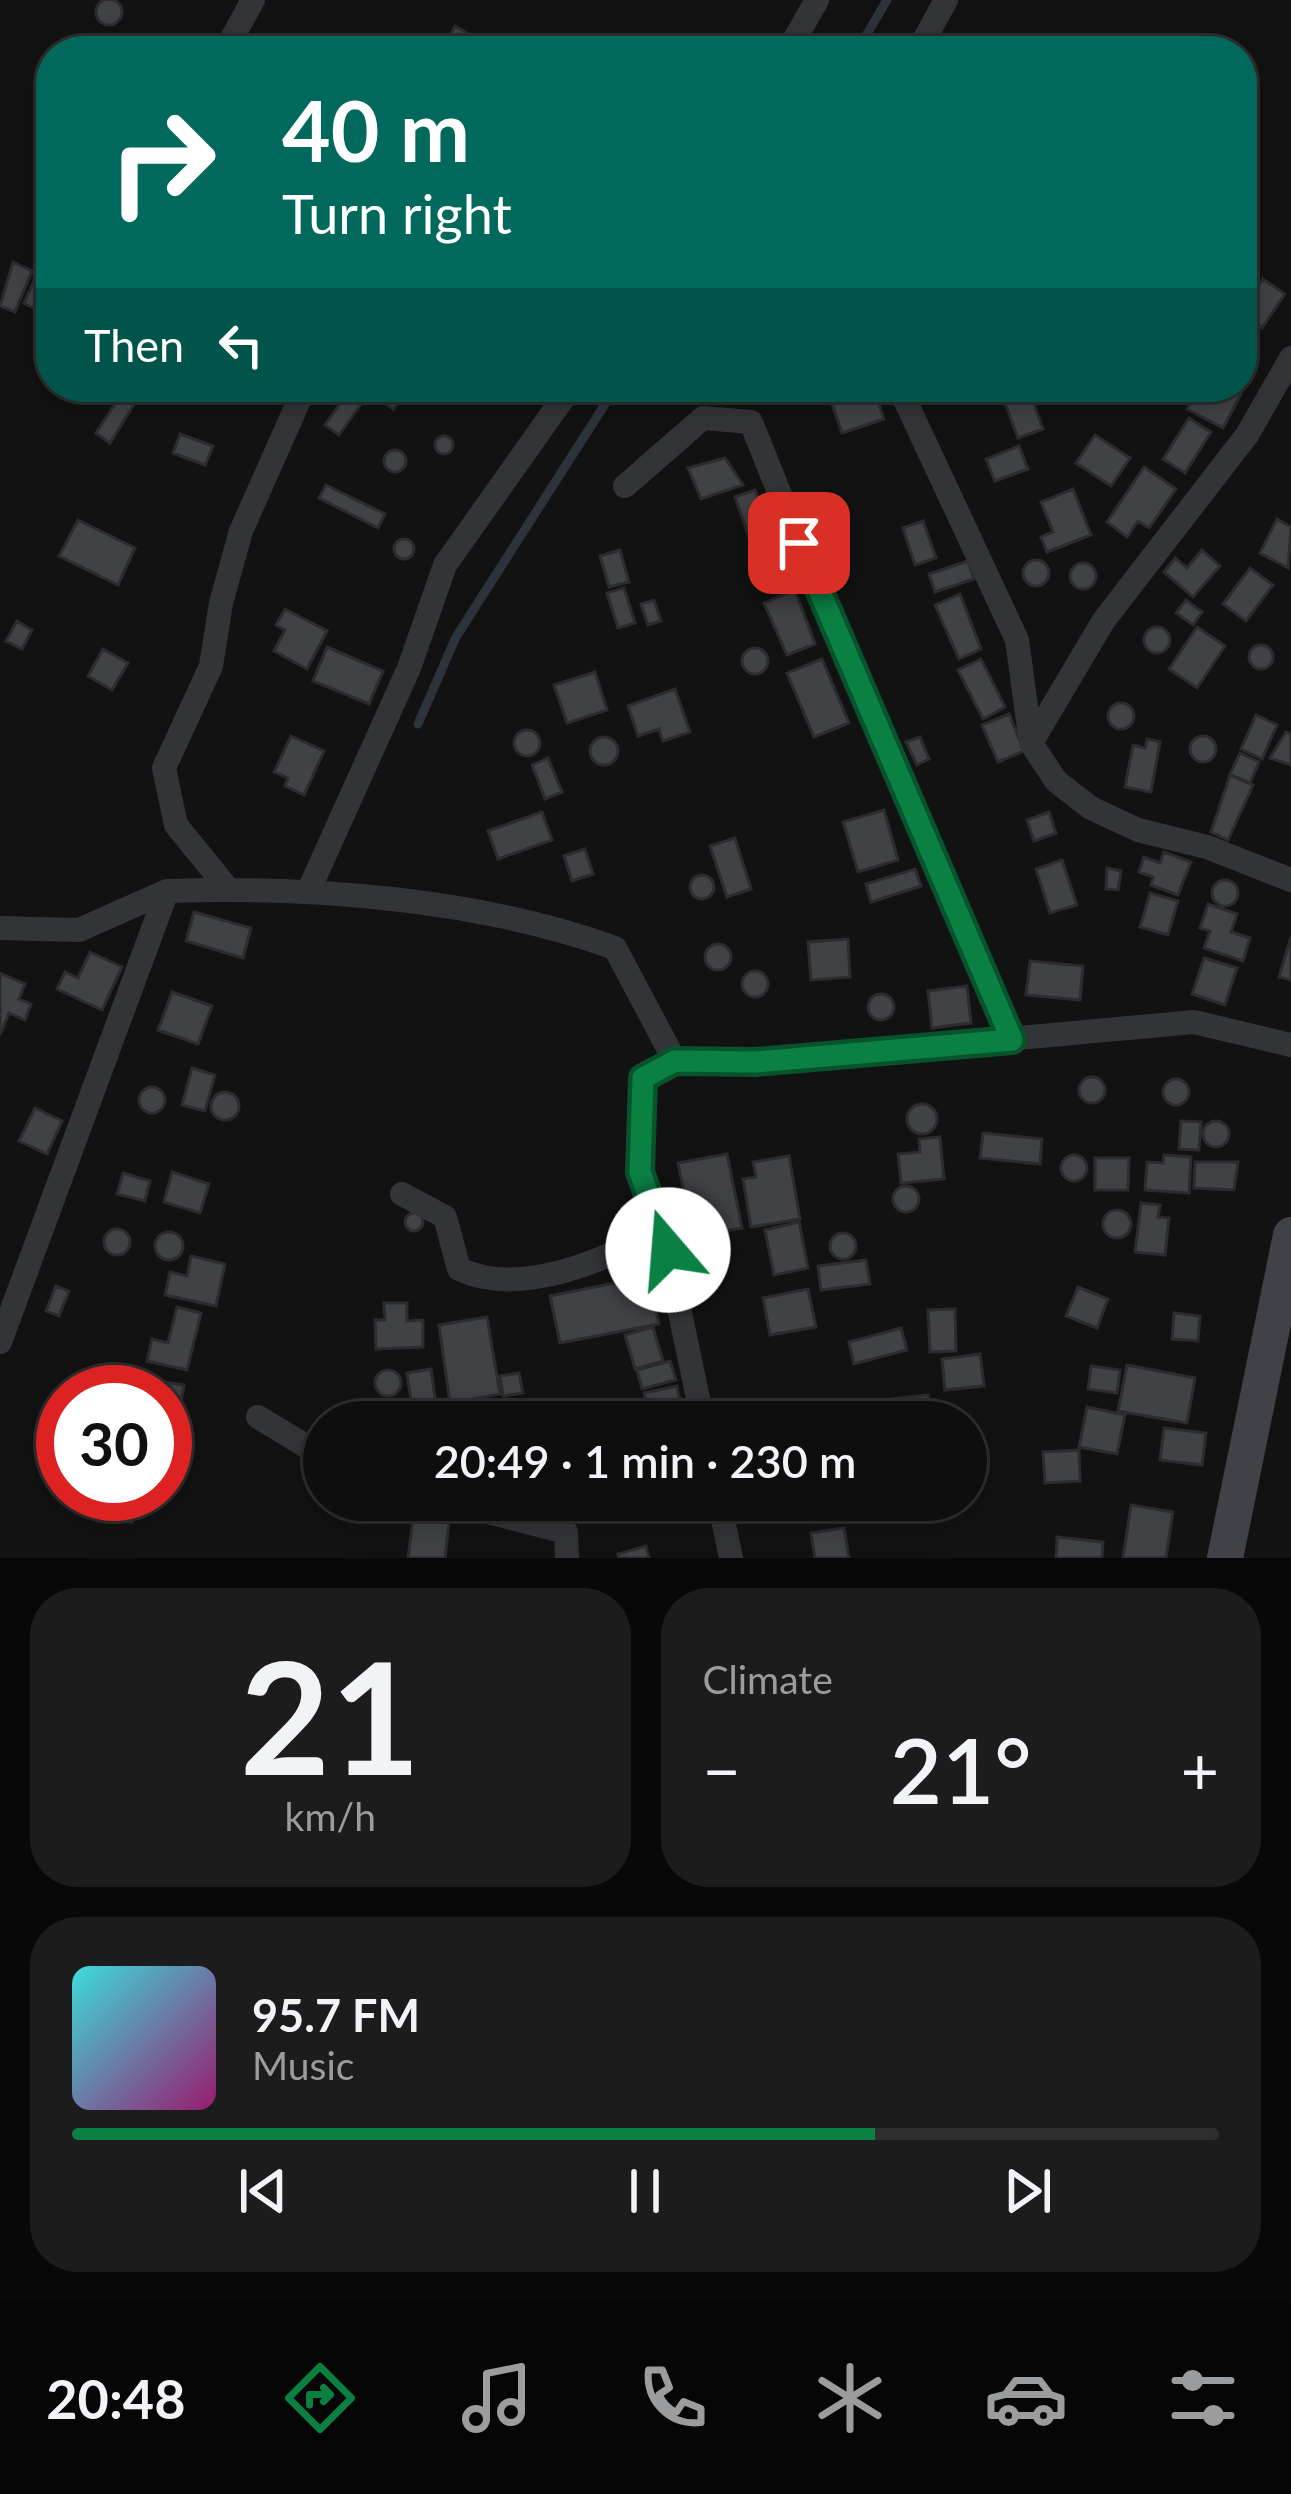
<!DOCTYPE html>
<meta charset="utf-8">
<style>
:root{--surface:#0e0e0e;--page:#1c1c1c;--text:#f1f3f6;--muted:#9b9c9e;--line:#2e2e2e;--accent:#0b8043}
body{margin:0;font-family:Lato,sans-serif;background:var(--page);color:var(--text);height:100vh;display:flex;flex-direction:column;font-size:45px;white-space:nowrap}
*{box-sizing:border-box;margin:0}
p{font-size:39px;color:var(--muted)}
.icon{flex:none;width:66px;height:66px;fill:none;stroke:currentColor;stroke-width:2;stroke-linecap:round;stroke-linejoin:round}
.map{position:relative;height:1558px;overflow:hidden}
.panel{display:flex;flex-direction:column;gap:30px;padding:30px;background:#080808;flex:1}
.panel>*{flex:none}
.guide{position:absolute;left:36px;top:36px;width:1221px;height:366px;border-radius:48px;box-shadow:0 6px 30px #0003,0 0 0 3px var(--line);background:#00695c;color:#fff;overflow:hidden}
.speed{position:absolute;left:36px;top:1365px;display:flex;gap:24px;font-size:60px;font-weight:700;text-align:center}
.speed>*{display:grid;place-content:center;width:156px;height:156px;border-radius:50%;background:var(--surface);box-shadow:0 6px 30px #0003,0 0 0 3px var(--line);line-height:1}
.speed .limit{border:18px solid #d22;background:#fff;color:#111}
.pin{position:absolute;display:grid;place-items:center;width:102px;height:102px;color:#fff;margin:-51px;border-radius:24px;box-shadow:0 6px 18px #0006}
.me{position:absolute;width:132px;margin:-66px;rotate:342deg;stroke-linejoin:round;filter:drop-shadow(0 0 9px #0008)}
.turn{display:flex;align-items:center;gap:42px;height:252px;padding:0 48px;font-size:54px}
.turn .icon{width:156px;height:156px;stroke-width:2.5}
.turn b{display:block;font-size:84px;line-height:102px}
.then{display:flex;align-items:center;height:114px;padding:0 48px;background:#0003;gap:24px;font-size:45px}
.big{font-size:90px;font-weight:600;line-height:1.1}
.panel .widget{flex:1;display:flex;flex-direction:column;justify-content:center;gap:18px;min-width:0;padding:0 42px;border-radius:48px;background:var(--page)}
.panel .dial{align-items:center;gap:0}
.dial b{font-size:156px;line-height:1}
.song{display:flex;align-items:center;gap:36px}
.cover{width:144px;height:144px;border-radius:18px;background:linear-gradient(135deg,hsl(180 70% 55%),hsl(320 70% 35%))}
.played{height:12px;border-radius:6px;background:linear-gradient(90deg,var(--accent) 70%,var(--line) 70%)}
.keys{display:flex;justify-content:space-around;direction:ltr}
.heat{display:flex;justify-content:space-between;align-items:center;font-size:66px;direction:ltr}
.panel .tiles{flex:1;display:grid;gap:30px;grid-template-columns:1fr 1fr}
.widget:last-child{grid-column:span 2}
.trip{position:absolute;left:303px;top:1401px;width:684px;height:120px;border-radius:60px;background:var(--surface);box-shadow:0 6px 30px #0003,0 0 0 3px var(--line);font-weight:600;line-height:120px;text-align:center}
.dock{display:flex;height:192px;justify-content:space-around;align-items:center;background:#060606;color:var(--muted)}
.dock .icon{width:84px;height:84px}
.dock .selected{color:var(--accent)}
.dock b{font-size:54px;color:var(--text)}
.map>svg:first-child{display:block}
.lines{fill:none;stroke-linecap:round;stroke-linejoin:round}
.stream{stroke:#2c333a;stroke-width:9}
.building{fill:#414246;stroke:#2c2c2f;stroke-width:3}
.street{stroke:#333437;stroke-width:24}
.secondary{stroke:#414247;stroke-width:36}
.route-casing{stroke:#07532c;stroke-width:30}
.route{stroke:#0b8043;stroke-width:21}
</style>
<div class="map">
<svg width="1291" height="1558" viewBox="0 0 1291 1558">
<rect width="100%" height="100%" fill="#121213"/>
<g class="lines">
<path class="stream" d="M857,51L887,0
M418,724L456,637L616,387"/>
</g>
<path class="building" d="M96 12a13 13 0 1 1 26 0a13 13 0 1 1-26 0Z
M455,26L492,48L490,51H441Z
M13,262L32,271L15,312L0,306Z
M36,277L46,281L33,308L24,303Z
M1263,279L1285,294L1262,328L1242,308Z
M392,387L404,394L393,409L382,400Z
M854,387H873L884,419L842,433L829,395Z
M1199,387H1228L1241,394L1223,428L1187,409Z
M349,390L364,400L339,435L325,425Z
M123,391L136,401L110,443L96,433Z
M1030,393L1043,429L1018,438L1005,403Z
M1189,418L1211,432L1185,473L1163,459Z
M180,434L213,446L205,465L173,453Z
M1095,435L1130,458L1111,486L1076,463Z
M435 445a9 9 0 1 1 18 0a9 9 0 1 1-18 0Z
M1019,446L1028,469L995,481L986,459Z
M384 461a11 11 0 1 1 22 0a11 11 0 1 1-22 0Z
M725,458L743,485L701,499L688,468Z
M1144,467L1176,489L1149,528L1138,521L1127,537L1107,522Z
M326,485L385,514L378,528L319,498Z
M1073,489L1091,535L1047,552L1041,537L1053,532L1041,502Z
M755,490L771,536L751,543L735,497Z
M1277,519L1291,527L1288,568L1260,553Z
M78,520L135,548L118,585L59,556Z
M923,521L936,558L915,565L903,528Z
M394 549a10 10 0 1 1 20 0a10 10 0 1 1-20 0Z
M620,550L629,582L609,587L600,556Z
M1202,550L1220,566L1193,597L1164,572L1175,558L1187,568Z
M1023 573a13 13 0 1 1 26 0a13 13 0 1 1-26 0Z
M968,561L974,579L935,592L929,574Z
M1070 576a13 13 0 1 1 26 0a13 13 0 1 1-26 0Z
M1250,568L1273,585L1246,621L1223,604Z
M624,588L635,623L618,628L607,593Z
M795,590L815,644L787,655L764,603Z
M960,594L981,649L959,659L935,605Z
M654,600L661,621L648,625L641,604Z
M1186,600L1202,612L1193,625L1176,613Z
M285,609L327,631L307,669L274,651L285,630L276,625Z
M17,621L32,630L22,649L6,641Z
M1197,627L1225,646L1197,688L1169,669Z
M1144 640a13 13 0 1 1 26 0a13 13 0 1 1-26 0Z
M1249 657a12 12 0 1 1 24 0a12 12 0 1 1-24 0Z
M327,647L383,671L369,704L313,681Z
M742 661a13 13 0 1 1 26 0a13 13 0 1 1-26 0Z
M103,649L128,663L112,690L88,676Z
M822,659L849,723L814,737L787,673Z
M981,659L1005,707L983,719L958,670Z
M595,672L607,710L567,723L554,685Z
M675,689L690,732L663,741L659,729L638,736L628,706Z
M1108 716a13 13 0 1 1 26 0a13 13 0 1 1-26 0Z
M1009,714L1024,751L998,762L982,725Z
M1256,715L1277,725L1262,759L1241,749Z
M514 743a13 13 0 1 1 26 0a13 13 0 1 1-26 0Z
M1286,732L1291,734V765L1270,758Z
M291,736L324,751L304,795L285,786L288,778L274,772Z
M1190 749a13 13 0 1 1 26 0a13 13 0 1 1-26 0Z
M590 751a14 14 0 1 1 28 0a14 14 0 1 1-28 0Z
M920,737L929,759L917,765L906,742Z
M1147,739L1160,742L1151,792L1125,787L1133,745L1145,748Z
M1240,753L1259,762L1250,783L1230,774Z
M548,758L562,792L545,799L532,765Z
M1230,775L1253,785L1228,840L1211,832Z
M884,810L898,860L858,872L843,822Z
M542,812L552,840L498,859L488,831Z
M1049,812L1056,833L1034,841L1027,820Z
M735,838L751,889L727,897L710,846Z
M585,849L593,874L572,881L564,856Z
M1164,852L1191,862L1178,895L1151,885L1153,877L1139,872L1144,857L1160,863Z
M1062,860L1077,905L1050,913L1036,869Z
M1107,868L1121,871L1118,890L1106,889Z
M915,869L921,886L871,902L866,884Z
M690 887a12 12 0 1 1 24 0a12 12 0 1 1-24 0Z
M1212 893a13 13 0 1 1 26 0a13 13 0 1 1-26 0Z
M1150,893L1178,901L1168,935L1140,927Z
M1208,904L1237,914L1231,932L1250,938L1243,961L1204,948L1210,931L1200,928Z
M194,912L251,928L243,958L186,941Z
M1291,937V980L1279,977Z
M848,939L850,977L811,980L808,942Z
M705 957a13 13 0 1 1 26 0a13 13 0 1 1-26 0Z
M90,952L122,967L102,1010L57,989L65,972L78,978Z
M1204,958L1237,968L1225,1005L1192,994Z
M1030,961L1083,966L1080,1000L1026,995Z
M742 984a13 13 0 1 1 26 0a13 13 0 1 1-26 0Z
M0,973L25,984L19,999L31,1004L25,1020L9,1013L0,1035Z
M967,986L971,1023L932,1028L928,991Z
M172,992L212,1006L198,1044L158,1030Z
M868 1007a13 13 0 1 1 26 0a13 13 0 1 1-26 0Z
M192,1068L215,1075L205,1111L182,1105Z
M1079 1090a13 13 0 1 1 26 0a13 13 0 1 1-26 0Z
M1163 1092a13 13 0 1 1 26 0a13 13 0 1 1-26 0Z
M139 1100a13 13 0 1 1 26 0a13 13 0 1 1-26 0Z
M211 1106a14 14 0 1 1 28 0a14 14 0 1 1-28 0Z
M907 1119a15 15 0 1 1 30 0a15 15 0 1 1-30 0Z
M35,1108L62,1121L47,1154L19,1141Z
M1181,1121L1201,1122L1199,1150L1179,1149Z
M1203 1134a13 13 0 1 1 26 0a13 13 0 1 1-26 0Z
M983,1133L1042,1139L1040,1164L980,1158Z
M940,1137L944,1179L901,1183L898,1154L920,1152L919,1139Z
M727,1154L742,1228L693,1237L678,1163Z
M1164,1155L1191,1157L1189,1193L1145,1190L1147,1162L1163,1163Z
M1061 1168a13 13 0 1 1 26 0a13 13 0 1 1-26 0Z
M789,1156L800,1219L751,1227L743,1179L756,1177L753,1162Z
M1095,1158H1129L1128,1190H1095Z
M1195,1162H1238L1234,1190L1194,1188Z
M172,1172L209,1184L200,1213L164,1202Z
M123,1173L150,1181L145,1201L117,1194Z
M893 1199a13 13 0 1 1 26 0a13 13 0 1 1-26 0Z
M1141,1203L1160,1205L1158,1217L1169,1218L1165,1255L1135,1252Z
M1103 1224a14 14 0 1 1 28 0a14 14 0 1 1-28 0Z
M405 1222a9 9 0 1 1 18 0a9 9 0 1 1-18 0Z
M799,1222L808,1268L774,1275L765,1230Z
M104 1242a13 13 0 1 1 26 0a13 13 0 1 1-26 0Z
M155 1246a14 14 0 1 1 28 0a14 14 0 1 1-28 0Z
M830 1246a13 13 0 1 1 26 0a13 13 0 1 1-26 0Z
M191,1256L225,1264L216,1306L165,1295L170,1272L187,1276Z
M866,1260L870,1284L821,1290L818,1266Z
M649,1276L659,1324L560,1343L550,1296Z
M56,1286L69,1291L59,1316L46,1311Z
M1078,1287L1108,1299L1097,1328L1066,1316Z
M808,1289L816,1327L770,1335L763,1298Z
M384,1303H407V1321L423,1320V1347L376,1349L375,1320H385Z
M177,1307L201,1313L187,1370L147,1361L152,1339L168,1343Z
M955,1309L956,1351L930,1352L928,1310Z
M1174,1313L1200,1316L1198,1341L1172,1339Z
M487,1317L500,1394L450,1403L439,1325Z
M653,1327L663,1361L635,1369L625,1335Z
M901,1328L907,1350L854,1364L849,1342Z
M980,1354L984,1386L945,1390L942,1359Z
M670,1361L676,1380L642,1389L637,1370Z
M1127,1365L1195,1378L1187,1423L1118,1411Z
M1091,1366L1120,1370L1117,1393L1088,1389Z
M431,1369L437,1412L413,1415L407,1373Z
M375 1383a13 13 0 1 1 26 0a13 13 0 1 1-26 0Z
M519,1373L523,1393L503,1396L500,1376Z
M144,1379L184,1385L177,1426L165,1424V1392H142Z
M677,1386L684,1422H650L644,1393Z
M928,1395L929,1404L938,1403L939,1421L884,1422L882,1400Z
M528,1401L532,1422H495L492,1408Z
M599,1402L603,1422H566L564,1408Z
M1087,1407L1125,1415L1117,1454L1079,1447Z
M1164,1428L1206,1433L1202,1465L1160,1460Z
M165,1432L178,1436L173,1458L165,1456Z
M1079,1450L1080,1481L1045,1483L1043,1452Z
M64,1494H94L89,1506L80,1510L70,1507Z
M103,1494H138L132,1522L99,1516Z
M809,1500H845L848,1515L814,1523Z
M1131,1505L1173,1512L1166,1558H1123Z
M413,1518L449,1523L445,1558H408Z
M844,1528L849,1558H815L811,1533Z
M1057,1537L1103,1542L1102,1558H1056Z
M646,1546L649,1558H619L618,1554Z"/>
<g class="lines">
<path class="street" d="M225,51L253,0
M788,51L817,0
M918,51L946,0
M899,387L1017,640L1031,743L1056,781L1091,808L1138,830L1207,847L1291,880
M625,486L703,418L751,422L848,665L1012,1040
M1031,743L1104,620L1247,435L1291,358
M228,889L176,825L164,768L211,666L221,603L241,531L305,387
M308,892L409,668L445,565L571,387
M0,928L79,930L167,891
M402,1194L445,1217L459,1269C520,1298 609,1260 662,1227L640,1172L643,1078L675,1061
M662,1227L703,1422
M0,1342L167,891C311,886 480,899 615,948L675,1061L756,1062L1194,1022L1291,1045
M258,1417L324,1457
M441,1500L566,1532L567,1558
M719,1500L731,1558"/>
<path class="secondary" d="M1225,1558L1291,1235"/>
</g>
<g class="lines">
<g class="route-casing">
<path id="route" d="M668,1250L640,1172L643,1078L675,1061L756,1062L1012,1040L799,543"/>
</g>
<use href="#route" class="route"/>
</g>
</svg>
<div class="speed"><div class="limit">30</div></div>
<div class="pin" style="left:799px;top:543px;background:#d93025"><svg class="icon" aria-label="arrive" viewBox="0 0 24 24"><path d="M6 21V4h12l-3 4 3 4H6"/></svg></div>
<svg class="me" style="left:668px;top:1250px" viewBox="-20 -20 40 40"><circle r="19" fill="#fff"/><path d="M0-13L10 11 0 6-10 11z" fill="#0b8043"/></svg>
<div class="trip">20:49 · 1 min · 230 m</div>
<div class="guide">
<div class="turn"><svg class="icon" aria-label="right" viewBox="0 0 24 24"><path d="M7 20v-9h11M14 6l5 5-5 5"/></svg><div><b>40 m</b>Turn right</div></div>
<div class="then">Then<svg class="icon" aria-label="left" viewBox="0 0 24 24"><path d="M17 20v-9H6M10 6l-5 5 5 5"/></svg></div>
</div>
</div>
<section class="panel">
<div class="tiles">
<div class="widget dial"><b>21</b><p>km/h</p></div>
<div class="widget"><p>Climate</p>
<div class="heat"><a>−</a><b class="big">21°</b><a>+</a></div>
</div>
<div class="widget">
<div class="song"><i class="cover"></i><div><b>95.7 FM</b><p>Music</p></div></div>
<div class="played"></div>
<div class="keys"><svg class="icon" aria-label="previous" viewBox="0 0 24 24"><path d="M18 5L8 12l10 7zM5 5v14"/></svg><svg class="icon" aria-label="pause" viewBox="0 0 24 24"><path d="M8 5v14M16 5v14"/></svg><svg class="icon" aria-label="next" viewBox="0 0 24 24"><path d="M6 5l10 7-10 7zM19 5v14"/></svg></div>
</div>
</div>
</section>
<nav class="dock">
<b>20:48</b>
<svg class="icon selected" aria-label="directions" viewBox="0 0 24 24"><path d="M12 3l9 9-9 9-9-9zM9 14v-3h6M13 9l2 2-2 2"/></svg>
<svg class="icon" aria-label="music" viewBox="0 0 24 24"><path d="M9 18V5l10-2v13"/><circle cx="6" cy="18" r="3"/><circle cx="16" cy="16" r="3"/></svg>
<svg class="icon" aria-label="phone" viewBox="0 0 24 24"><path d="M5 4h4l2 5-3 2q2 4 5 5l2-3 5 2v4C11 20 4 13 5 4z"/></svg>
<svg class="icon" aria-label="climate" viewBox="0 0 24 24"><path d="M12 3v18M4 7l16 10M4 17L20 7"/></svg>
<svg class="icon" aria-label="car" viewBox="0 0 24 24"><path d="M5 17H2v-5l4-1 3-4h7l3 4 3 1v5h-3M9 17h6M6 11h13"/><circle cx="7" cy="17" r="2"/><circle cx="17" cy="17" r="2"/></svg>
<svg class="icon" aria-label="filters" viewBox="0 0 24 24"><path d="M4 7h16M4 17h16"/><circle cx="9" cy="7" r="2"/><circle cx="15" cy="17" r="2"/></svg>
</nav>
